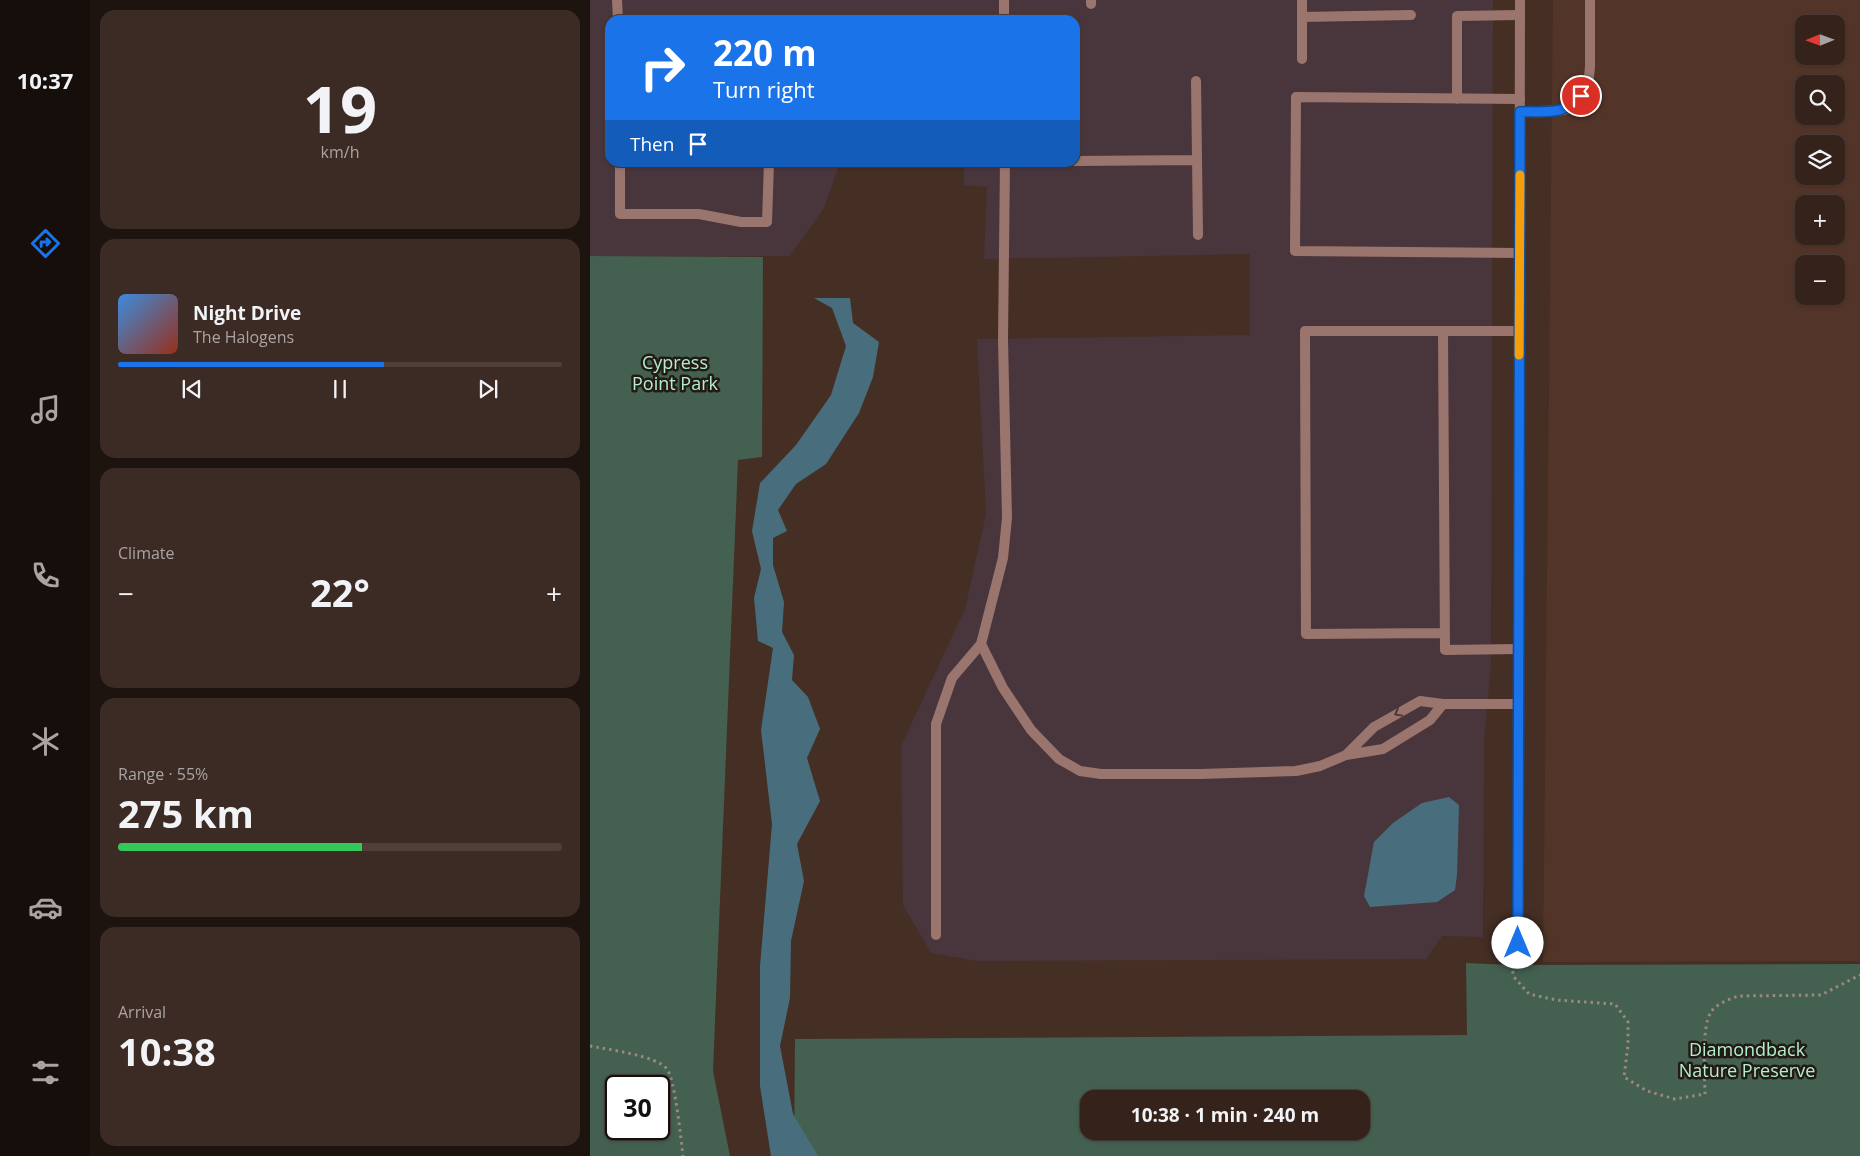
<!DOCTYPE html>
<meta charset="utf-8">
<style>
:root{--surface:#34221b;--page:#3c2a24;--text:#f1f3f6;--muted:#a9a4a3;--line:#4e3f3a;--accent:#1a73e8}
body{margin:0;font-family:"Open Sans",sans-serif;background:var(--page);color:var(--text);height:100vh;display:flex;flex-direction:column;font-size:19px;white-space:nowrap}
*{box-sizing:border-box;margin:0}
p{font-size:16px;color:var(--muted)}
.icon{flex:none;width:28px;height:28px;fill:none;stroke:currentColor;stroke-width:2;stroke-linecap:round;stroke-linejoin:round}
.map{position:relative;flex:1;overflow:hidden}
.side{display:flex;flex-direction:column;gap:10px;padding:10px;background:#1d130f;width:500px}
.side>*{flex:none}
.guide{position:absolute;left:15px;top:15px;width:475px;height:152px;border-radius:15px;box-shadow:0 1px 4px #0004,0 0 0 1px var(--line);background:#1a73e8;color:#fff;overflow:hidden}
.needle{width:32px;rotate:269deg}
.fabs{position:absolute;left:1205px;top:15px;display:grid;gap:10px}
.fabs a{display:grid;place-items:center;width:50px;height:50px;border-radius:10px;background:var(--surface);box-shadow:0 1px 4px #0004,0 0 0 1px var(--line);font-size:25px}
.speed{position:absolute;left:15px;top:1075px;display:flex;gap:10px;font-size:25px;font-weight:700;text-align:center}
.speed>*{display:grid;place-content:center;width:65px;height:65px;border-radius:50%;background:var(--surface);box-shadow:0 1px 4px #0004,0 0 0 1px var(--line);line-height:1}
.speed .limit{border:2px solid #111;border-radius:8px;background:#fff;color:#111}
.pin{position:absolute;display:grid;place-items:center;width:42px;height:42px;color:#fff;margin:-21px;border:2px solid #fff;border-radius:50%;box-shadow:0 1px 5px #0007}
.me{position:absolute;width:55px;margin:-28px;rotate:0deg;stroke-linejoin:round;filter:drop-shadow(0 0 4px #0008)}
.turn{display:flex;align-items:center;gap:18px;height:105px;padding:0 25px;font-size:22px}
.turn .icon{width:65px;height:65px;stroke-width:2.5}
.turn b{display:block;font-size:35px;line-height:42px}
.then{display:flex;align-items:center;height:48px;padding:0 25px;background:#0003;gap:10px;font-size:19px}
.big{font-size:38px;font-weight:700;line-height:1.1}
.side .card{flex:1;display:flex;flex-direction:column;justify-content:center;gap:8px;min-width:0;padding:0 18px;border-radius:15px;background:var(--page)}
.side .dial{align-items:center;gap:0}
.dial b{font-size:65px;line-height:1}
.song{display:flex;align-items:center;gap:15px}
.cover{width:60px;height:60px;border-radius:8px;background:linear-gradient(135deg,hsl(210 70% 55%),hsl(10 70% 35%))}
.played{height:5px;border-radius:2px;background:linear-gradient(90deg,var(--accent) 60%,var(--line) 60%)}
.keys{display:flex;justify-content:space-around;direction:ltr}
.heat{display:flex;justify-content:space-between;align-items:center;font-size:28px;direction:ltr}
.charge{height:8px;border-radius:4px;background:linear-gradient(90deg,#34c759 55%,var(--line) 0)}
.trip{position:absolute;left:490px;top:1090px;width:290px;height:50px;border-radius:15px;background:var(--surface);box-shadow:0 1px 4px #0004,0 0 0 1px var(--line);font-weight:700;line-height:50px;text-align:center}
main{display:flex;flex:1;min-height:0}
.dock{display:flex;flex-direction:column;width:90px;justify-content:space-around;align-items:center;background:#150e0b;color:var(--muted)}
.dock .icon{width:35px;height:35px}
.dock .current{color:var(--accent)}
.dock b{font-size:22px;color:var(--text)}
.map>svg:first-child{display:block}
.commercial{fill:#49363c}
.built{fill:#523528;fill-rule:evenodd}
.green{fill:#446051;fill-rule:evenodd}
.water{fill:#486e7d}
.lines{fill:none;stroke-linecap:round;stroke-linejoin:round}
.path{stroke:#9b8880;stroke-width:3;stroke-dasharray:2.5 4;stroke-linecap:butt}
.lane{stroke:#9a756d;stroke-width:10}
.street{stroke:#9a756d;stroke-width:10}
.oneway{stroke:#4d3934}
.route-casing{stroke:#114b97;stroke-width:12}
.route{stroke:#1a73e8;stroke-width:9}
.slow{stroke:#f59e0b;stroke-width:9}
.labels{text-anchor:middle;stroke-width:5;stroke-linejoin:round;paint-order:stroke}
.park-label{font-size:18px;fill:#b2f0cd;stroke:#231915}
</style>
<main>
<nav class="dock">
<b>10:37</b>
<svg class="icon current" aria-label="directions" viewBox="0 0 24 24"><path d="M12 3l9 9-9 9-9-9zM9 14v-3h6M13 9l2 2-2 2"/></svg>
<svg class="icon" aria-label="music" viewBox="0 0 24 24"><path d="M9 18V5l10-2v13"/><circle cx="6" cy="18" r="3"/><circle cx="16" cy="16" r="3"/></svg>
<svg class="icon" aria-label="phone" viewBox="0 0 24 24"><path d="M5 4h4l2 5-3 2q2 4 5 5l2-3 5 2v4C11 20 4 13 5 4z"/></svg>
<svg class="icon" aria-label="climate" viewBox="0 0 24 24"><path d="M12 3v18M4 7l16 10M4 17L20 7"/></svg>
<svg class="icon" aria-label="car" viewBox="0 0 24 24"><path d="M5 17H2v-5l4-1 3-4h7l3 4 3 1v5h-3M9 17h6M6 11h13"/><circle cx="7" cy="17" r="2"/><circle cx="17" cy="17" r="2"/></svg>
<svg class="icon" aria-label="filters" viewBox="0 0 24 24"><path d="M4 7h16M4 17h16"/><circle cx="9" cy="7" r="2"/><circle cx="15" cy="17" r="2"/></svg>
</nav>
<section class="side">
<div class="card dial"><b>19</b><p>km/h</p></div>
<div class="card">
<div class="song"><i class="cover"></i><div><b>Night Drive</b><p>The Halogens</p></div></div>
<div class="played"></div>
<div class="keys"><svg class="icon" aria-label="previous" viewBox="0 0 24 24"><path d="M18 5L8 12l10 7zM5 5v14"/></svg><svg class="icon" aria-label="pause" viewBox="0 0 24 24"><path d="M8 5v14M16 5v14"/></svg><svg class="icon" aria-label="next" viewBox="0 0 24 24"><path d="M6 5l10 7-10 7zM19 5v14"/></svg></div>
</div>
<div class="card"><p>Climate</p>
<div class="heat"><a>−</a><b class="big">22°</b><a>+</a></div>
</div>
<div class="card"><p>Range · 55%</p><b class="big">275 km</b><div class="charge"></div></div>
<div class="card"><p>Arrival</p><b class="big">10:38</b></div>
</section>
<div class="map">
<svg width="1270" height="1156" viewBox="0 0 1270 1156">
<rect width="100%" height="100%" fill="#452e24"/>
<path class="commercial" d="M0,0H903L901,665L894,739L893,937L852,936L836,959L388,961L341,953L313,905L311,746L375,609L396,514L387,339L660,335V254L394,259L397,187L374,185V163L485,162V20H20V162L250,163L234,208L200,256H0Z"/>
<path class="built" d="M963,0H1270V961L953,962ZM1214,24H1246V56H1214ZM1214,84H1246V116H1214ZM1214,144H1246V176H1214ZM1214,204H1246V236H1214ZM1214,264H1246V296H1214Z"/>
<path class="green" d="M0,256L173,257L172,457L148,460L123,1071L140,1156H0ZM26,1086H69V1129H26Z
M876,963L921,965L1270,964V1156H204L205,1039L877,1035ZM499,1099H771V1131H499Z"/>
<path class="water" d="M224,298H260L263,323L289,342L283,377L269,413L236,464L206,484L188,510L197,531L183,538V565L194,602L192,632L204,655L202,680L218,697L230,729L217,758L230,801L207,844L214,881L201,941L200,998L190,1046L203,1114L228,1156H181L170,1086V966L182,824L171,730L183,648L168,641L164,598L171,569L162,531L170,483L206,445L241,395L256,346L242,308Z
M859,797L869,805L867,875L865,890L847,902L780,907L774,896L784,842L803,823L832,803Z"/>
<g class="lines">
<path class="path" d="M924,959L921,965L924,977L939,994L966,1000L1025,1004L1038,1022V1045L1034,1077L1057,1091L1085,1099L1115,1094C1115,1075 1111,1027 1121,1012C1126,1004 1140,999 1148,996L1231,995L1270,975
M0,1046C16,1049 68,1056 77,1069C85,1080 91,1139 93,1156"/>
<path class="lane" d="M27,0L28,20
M414,0V20
M501,4V0
M712,17L821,15
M712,59V0
M606,81L608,235
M867,99V16L930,15
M930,112L974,110L984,105L998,86L1000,67V0
M485,161L607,160
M30,162V214H109L151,222H177L179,162
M930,253L705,251L706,97L930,99
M853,331L855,650L929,649
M854,633L716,634L715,331H929
M391,644L413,688L441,730L469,759L490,771L511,774H610L706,771L730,766L756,755L793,749L840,720L853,704
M756,755L784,727L830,701L853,704H929
M346,935V724L362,678L391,644L413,558L417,518L413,340L415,162"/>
<path class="street" d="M928,943L930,0"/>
</g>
<defs><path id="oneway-chevron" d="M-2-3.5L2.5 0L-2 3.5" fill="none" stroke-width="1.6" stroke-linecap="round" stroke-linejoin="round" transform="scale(1.25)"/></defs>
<use class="oneway" href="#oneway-chevron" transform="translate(808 713) rotate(151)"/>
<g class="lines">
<g class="route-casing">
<path id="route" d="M928,943L930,112C953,111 975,116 991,96"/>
</g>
<use href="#route" class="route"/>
<path class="slow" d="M929,355L930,175"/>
</g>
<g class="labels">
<g class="park-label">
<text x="85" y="369">Cypress<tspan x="85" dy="21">Point Park</tspan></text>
<text x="1157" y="1056">Diamondback<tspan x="1157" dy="21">Nature Preserve</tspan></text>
</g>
</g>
</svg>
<div class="fabs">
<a><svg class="needle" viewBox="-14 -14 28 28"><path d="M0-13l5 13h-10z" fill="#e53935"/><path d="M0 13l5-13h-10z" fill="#a9a4a3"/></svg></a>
<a><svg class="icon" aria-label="search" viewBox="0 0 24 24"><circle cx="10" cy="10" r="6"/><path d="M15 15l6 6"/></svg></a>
<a><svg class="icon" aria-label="layers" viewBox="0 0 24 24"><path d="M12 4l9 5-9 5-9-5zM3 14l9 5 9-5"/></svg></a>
<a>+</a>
<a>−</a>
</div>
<div class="speed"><div class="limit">30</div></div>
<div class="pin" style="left:991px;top:96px;background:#d93025"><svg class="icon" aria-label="arrive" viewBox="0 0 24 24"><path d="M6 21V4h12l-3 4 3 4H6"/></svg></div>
<svg class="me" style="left:928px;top:943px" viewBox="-20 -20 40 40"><circle r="19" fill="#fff"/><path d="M0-13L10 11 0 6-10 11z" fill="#1a73e8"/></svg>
<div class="trip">10:38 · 1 min · 240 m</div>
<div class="guide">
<div class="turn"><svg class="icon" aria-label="right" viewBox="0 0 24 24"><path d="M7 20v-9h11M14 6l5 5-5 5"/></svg><div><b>220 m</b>Turn right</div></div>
<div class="then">Then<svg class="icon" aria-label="arrive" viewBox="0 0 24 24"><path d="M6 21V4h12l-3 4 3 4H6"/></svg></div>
</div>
</div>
</main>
